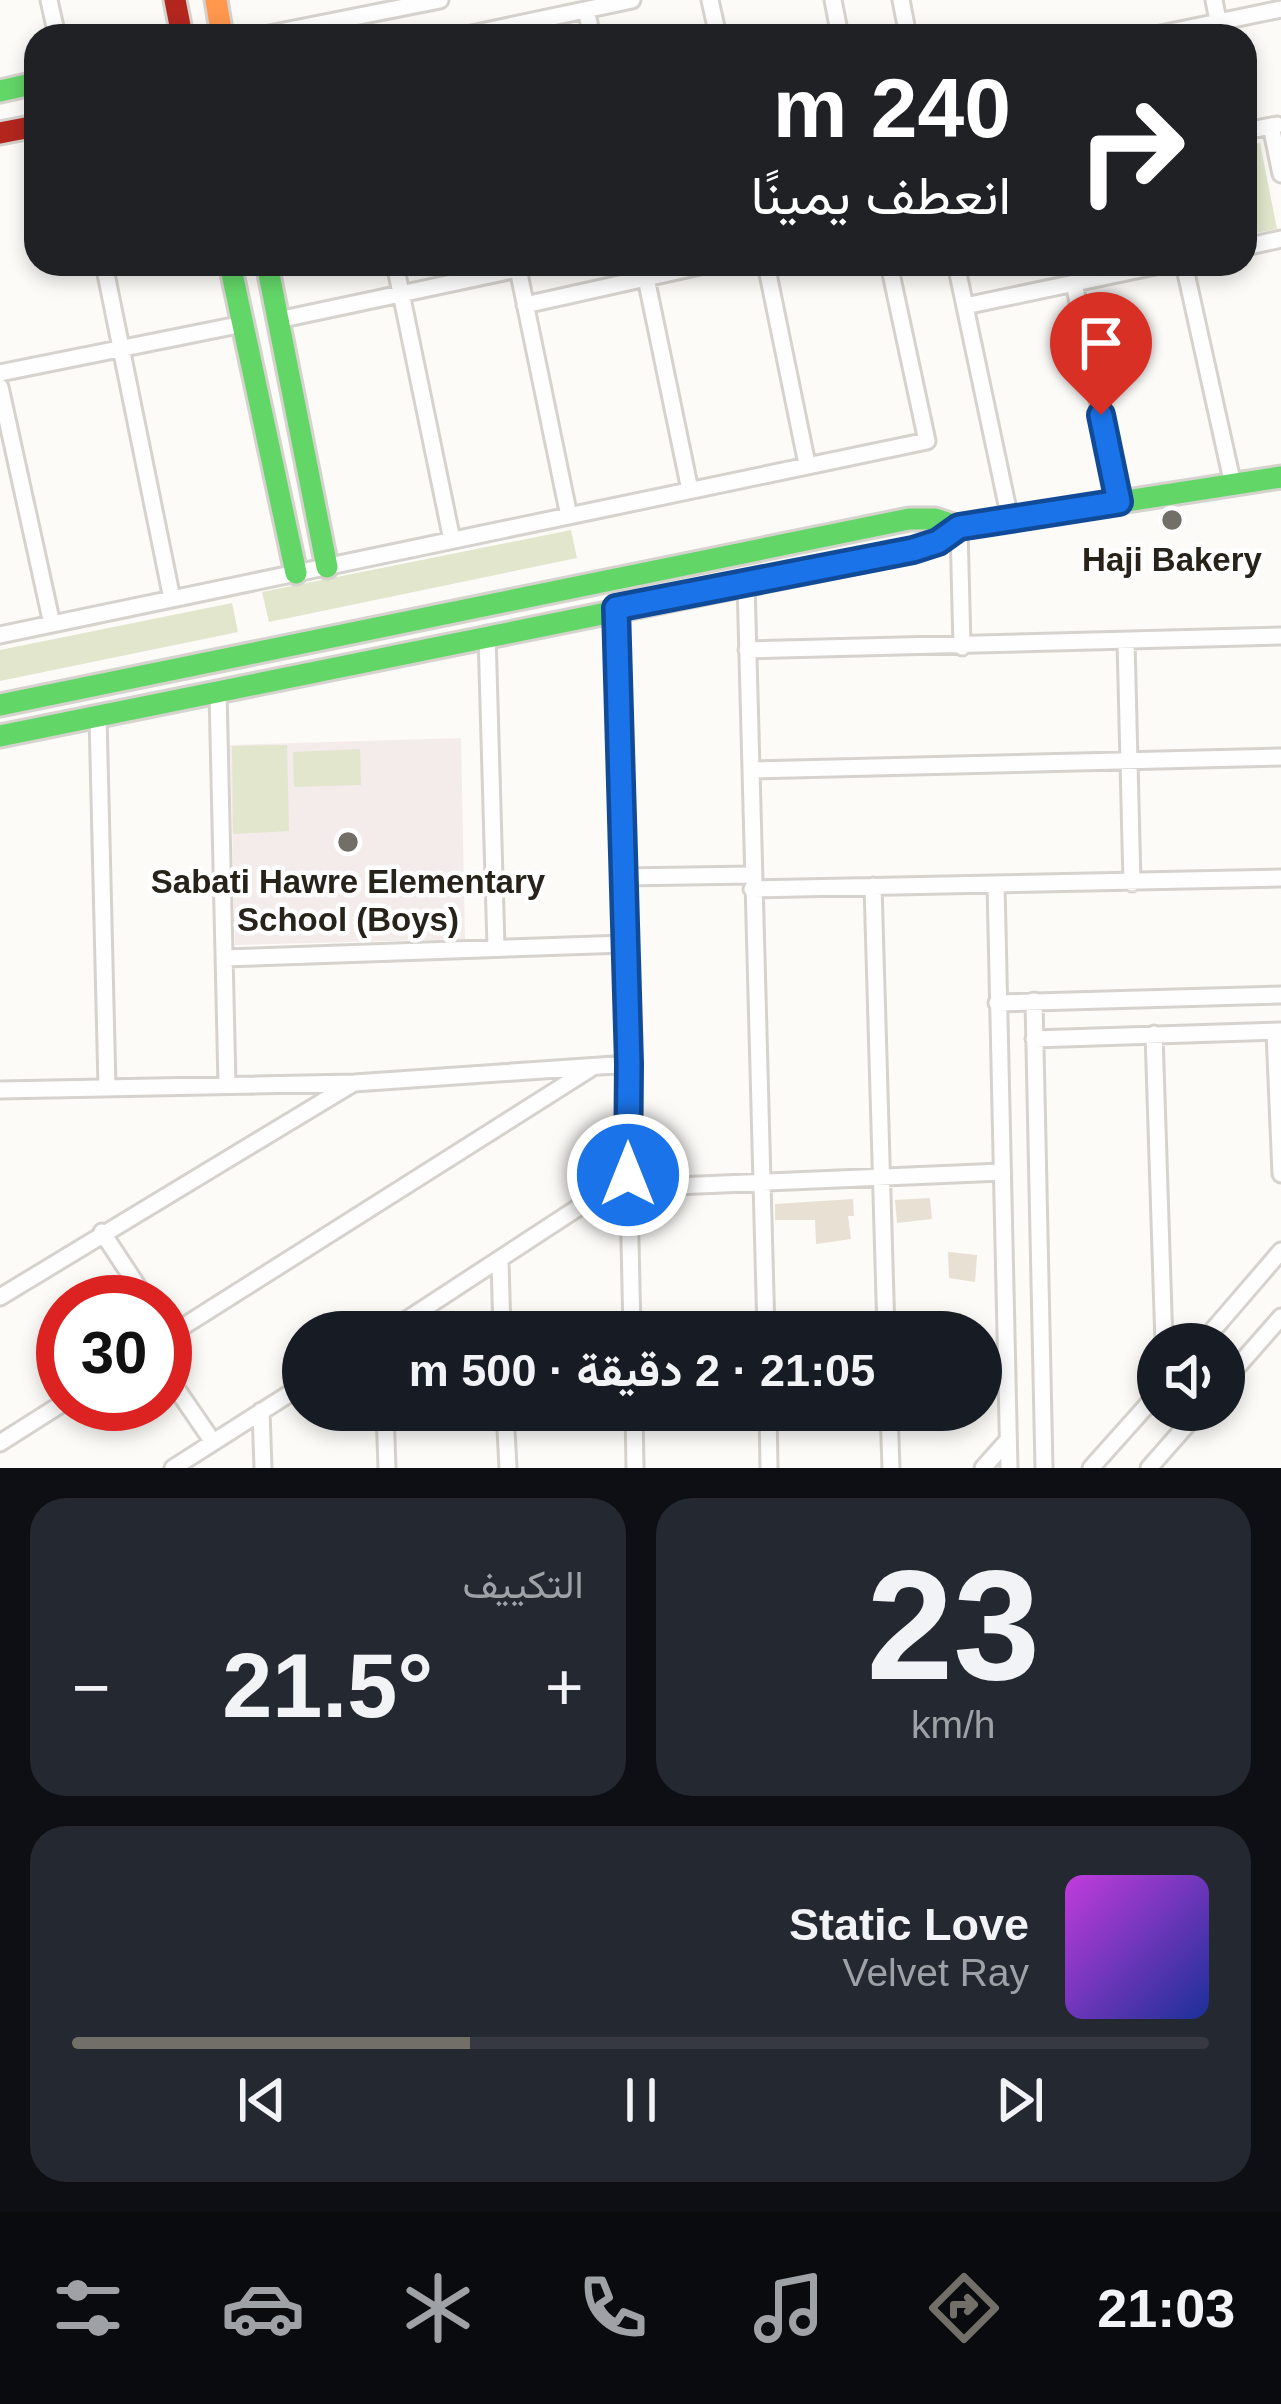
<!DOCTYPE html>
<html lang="ar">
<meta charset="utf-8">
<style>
:root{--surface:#171b24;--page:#242831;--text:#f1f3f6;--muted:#9ea1a6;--line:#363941;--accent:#726e68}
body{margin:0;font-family:Helvetica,Vazirmatn,sans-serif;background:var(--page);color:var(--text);direction:rtl;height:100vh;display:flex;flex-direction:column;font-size:45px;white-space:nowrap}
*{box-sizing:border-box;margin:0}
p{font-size:39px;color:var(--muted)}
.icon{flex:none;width:66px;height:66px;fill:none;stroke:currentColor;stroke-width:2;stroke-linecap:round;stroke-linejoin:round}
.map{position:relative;height:1468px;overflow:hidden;direction:ltr}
.drawer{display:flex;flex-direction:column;gap:30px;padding:30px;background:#0d0f14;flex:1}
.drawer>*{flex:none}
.hud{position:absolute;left:24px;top:24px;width:1233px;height:252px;border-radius:36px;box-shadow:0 6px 18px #0003;direction:rtl;background:#202124;color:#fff;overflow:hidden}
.buttons{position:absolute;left:1137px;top:1323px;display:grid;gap:24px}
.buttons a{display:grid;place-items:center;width:108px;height:108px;border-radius:50%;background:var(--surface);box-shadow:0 6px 18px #0003;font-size:60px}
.speed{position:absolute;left:36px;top:1275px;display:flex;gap:24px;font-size:60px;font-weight:700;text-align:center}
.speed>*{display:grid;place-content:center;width:156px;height:156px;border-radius:50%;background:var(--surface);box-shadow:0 6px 18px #0003;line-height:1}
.speed .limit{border:18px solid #d22;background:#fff;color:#111}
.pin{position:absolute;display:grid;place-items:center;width:102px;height:102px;color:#fff;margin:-123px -51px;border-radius:50% 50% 50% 0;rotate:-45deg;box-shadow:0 0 12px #0007}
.pin .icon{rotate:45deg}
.me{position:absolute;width:132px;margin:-66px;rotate:0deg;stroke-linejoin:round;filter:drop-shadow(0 0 9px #0008)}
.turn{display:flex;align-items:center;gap:42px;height:252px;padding:0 48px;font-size:54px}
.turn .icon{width:156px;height:156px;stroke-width:2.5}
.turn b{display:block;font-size:84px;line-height:102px}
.big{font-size:90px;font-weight:700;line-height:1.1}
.drawer .card{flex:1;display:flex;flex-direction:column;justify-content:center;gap:18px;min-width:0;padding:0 42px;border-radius:36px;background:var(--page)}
.drawer .dial{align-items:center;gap:0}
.dial b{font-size:156px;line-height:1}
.song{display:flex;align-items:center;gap:36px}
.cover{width:144px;height:144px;border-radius:18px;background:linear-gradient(135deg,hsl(290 70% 55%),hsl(230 70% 35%))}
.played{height:12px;border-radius:6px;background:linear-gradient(90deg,var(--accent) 35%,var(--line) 35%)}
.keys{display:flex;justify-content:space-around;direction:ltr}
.heat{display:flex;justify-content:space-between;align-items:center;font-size:66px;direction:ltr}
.drawer .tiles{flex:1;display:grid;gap:30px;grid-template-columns:1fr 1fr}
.card:last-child{grid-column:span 2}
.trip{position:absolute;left:282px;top:1311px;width:720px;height:120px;border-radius:60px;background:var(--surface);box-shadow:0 6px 18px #0003;font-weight:700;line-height:120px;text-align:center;direction:rtl}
.dock{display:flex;height:192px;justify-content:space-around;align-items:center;background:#090b0e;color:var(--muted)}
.dock .icon{width:84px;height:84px}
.dock .on{color:var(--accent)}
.dock b{font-size:54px;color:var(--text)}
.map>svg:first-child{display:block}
.education{fill:#f4ebeb}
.green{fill:#e1e6cd}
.building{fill:#e8e0d2}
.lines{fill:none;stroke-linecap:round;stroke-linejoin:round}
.street-casing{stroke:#d6d3ce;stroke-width:21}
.fast-casing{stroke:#d6d3ce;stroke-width:27}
.slow-casing{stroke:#d6d3ce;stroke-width:27}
.jam-casing{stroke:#d6d3ce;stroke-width:27}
.street{stroke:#fffefe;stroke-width:15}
.fast{stroke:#63d668;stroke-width:21}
.slow{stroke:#ff974d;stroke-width:21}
.jam{stroke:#b3261e;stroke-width:21}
.route-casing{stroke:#114b97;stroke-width:30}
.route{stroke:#1a73e8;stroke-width:21}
.poi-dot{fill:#726e68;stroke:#fff;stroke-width:4.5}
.labels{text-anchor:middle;stroke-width:9;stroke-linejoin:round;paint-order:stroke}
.poi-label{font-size:33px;font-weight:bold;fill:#27221a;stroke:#fff}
</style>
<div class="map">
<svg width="1281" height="1468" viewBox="0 0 1281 1468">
<rect width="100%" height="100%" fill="#fdfbf8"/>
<path class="education" d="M461,738L465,939L235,945L230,745Z"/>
<path class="green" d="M1260,143L1277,229L1245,235V146Z
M571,530L577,558L269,622L262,592Z
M232,603L238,632L0,681V650Z
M287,745L289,831L233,834L232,746Z
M360,749L361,785L294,787L293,752Z"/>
<path class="building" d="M930,1198L932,1219L897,1223L895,1200Z
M853,1199L854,1216H848L851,1239L816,1244L815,1220H775V1204Z
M948,1252L977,1255L975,1282L949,1278Z"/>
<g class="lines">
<g class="street-casing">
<path id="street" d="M49,0L57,36
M710,0L718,36
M833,0L840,36
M901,0L908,36
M1214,0L1221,36
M586,10L592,36
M259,36L440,0
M462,36L632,0
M1151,36L1281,9
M1271,126L1281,174
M1245,131L1277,125
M1245,247L1281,239
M104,264L172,599
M395,264L452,540
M517,264L569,516
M766,264L807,464
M956,264L1010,519
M1184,264L1233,485
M646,278L690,490
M1074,283L1119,502
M525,305L709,264
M965,306L1165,264
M278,320L518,269
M0,373L243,324
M0,387L52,624
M959,527L962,647
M746,582L766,1332
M616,608L632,1332
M487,634L496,947
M0,635L927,441L889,264
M1126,641L1132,883
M747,650L1281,636
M218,691L227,1085
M98,716L107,1087
M751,770L1281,757
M623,877L752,875
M996,884L1009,1468
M873,886L886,1332
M752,889L1281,878
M224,958L625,944
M1034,1001L1044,1468
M997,1003L1281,995
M1275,1032L1281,1174
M1154,1034L1164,1344
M1034,1039L1281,1031
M0,1090L354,1083L629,1064
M628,1188L1002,1172
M102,1232L148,1302
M500,1261L502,1332
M0,1297L352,1084
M388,1332L628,1175
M165,1338L593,1067
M1201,1344L1281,1251
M165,1372L213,1442
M1224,1382L1281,1317
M385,1410L387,1468
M505,1410L508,1468
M634,1410L635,1468
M768,1410L769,1468
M889,1410L891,1468
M261,1411L263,1468
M0,1443L63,1403
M173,1468L303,1385
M983,1468L1008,1440
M1091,1468L1158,1393
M1149,1468L1200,1410"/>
</g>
<g class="fast-casing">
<path id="fast" d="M0,91L36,83
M230,264L296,573
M267,264L327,567
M0,705L909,519H935L959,527L1281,477
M0,736L913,551L938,542L959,527"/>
</g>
<g class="slow-casing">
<path id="slow" d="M216,0L222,36"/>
</g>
<g class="jam-casing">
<path id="jam" d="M175,0L182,36
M0,133L36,126"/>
</g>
<use href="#street" class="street"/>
<use href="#fast" class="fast"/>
<use href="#slow" class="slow"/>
<use href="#jam" class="jam"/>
</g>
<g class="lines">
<g class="route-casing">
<path id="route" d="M628,1175L629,1064L616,608L913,550L938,542L959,527L1119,502L1101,415"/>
</g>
<use href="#route" class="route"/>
</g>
<g class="poi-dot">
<circle cx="1172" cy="520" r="12"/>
<circle cx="348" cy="842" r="12"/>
</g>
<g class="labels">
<g class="poi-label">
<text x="1172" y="571">Haji Bakery</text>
<text x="348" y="893">Sabati Hawre Elementary<tspan x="348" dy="38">School (Boys)</tspan></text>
</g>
</g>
</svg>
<div class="buttons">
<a><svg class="icon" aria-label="sound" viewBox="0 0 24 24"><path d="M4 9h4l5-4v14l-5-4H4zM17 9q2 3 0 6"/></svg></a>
</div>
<div class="speed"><div class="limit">30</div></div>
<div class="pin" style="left:1101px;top:415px;background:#d93025"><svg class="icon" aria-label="arrive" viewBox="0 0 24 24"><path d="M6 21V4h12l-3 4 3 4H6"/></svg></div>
<svg class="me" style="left:628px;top:1175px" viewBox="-20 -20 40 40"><circle r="17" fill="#1a73e8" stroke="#fff" stroke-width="3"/><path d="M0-11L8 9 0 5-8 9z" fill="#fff"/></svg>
<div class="trip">21:05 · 2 دقيقة · 500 m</div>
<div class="hud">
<div class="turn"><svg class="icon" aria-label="right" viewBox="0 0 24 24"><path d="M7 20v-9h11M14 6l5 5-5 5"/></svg><div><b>240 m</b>انعطف يمينًا</div></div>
</div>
</div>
<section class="drawer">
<div class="tiles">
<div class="card dial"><b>23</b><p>km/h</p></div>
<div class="card"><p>التكييف</p>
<div class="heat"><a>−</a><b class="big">21.5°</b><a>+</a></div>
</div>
<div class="card">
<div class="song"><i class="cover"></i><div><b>Static Love</b><p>Velvet Ray</p></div></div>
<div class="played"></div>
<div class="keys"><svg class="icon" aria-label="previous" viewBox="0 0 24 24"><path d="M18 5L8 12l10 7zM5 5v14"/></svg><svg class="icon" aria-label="pause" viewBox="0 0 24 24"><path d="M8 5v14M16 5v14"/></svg><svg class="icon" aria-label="next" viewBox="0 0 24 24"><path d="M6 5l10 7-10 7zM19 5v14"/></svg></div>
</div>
</div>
</section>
<nav class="dock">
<b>21:03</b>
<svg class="icon on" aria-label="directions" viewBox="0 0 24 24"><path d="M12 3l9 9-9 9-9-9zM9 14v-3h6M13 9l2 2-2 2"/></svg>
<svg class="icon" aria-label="music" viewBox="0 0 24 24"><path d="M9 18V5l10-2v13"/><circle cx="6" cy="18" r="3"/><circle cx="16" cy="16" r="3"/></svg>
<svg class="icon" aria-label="phone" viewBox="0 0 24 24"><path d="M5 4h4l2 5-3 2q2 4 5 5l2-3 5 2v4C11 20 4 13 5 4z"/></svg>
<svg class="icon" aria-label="climate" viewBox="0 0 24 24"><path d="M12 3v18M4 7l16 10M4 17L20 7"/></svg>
<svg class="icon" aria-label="car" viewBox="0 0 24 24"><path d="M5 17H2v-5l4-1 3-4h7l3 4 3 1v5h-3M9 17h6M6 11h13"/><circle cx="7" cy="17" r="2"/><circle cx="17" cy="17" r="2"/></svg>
<svg class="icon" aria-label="filters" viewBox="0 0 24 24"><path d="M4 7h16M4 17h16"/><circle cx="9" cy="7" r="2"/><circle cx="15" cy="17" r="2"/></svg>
</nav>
